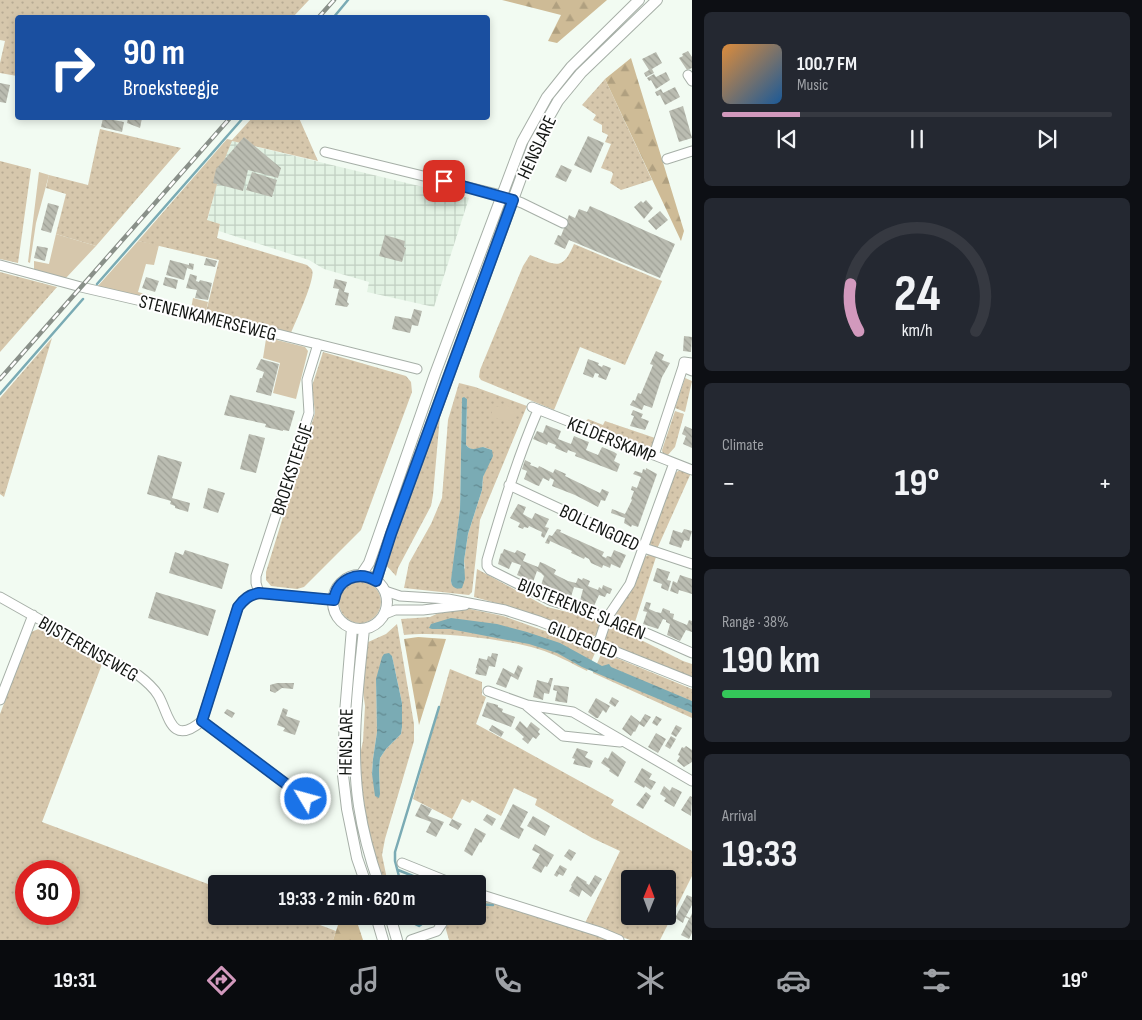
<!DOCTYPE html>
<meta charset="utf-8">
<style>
:root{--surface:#171b24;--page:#242831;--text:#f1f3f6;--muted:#9ea1a6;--line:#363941;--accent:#d299bd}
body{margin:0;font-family:"Sofia Sans Condensed",sans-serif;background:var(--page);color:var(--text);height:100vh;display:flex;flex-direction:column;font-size:19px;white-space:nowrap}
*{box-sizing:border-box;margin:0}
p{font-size:16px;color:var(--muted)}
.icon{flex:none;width:28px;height:28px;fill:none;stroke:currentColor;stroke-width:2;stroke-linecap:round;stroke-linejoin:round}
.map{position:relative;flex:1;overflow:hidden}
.drawer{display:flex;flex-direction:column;gap:12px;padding:12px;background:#0d0f14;width:450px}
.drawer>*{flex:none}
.guide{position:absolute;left:15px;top:15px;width:475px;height:105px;border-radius:5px;box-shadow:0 2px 8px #0003;background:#1a4fa0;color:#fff;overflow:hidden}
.needle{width:32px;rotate:1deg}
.controls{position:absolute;left:621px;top:870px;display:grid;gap:10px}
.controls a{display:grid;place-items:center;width:55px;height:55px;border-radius:5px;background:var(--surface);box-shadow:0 2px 8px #0003;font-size:25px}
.speed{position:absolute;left:15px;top:860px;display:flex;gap:10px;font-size:25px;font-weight:700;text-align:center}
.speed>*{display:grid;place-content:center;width:65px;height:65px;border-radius:50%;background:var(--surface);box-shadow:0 2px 8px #0003;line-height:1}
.speed .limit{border:8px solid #d22;background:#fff;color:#111}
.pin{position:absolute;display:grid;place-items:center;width:42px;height:42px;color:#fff;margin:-21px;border-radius:10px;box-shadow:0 2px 8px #0006}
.me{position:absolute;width:55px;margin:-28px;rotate:307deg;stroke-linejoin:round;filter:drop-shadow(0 0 4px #0008)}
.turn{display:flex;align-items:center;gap:18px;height:105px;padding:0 25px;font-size:22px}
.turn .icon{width:65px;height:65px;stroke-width:2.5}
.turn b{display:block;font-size:35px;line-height:42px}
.big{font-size:38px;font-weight:700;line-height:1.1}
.drawer .card{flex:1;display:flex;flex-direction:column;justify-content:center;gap:8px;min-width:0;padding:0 18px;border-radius:8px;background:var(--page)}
.drawer .dial{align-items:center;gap:0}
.dial svg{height:130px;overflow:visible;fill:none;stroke:var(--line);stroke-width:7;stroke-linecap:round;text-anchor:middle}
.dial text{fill:var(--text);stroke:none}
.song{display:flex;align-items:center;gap:15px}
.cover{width:60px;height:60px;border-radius:8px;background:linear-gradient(135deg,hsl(30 70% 55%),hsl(210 70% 35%))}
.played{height:5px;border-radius:2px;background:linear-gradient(90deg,var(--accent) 20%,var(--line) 20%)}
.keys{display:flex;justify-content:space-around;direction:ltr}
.heat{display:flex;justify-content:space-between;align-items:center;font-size:28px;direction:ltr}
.charge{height:8px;border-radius:4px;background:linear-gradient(90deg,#34c759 38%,var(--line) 0)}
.trip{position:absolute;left:208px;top:875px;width:278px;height:50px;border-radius:5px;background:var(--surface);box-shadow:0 2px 8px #0003;font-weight:700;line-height:50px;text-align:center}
.tabs{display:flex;height:80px;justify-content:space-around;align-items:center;background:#090b0e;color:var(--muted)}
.tabs .icon{width:35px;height:35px}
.tabs .selected{color:var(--accent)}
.tabs b{font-size:22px;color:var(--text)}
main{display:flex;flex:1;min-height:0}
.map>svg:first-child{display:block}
.industrial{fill:url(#industrial-grid)}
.grass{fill:url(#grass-dots);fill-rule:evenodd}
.forest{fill:url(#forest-firs)}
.green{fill:#d6c7ac}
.water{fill:url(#water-ripples)}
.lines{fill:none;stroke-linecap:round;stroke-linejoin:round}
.stream{stroke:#7aabb4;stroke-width:2.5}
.building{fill:url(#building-back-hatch)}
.minor-casing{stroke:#a6afa7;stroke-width:11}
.tertiary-casing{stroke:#a6afa7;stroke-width:12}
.minor{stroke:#fff;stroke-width:9}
.tertiary{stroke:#fff;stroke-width:10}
.rail-casing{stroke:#899089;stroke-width:4.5}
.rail{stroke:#fff;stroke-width:2.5;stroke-dasharray:8;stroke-linecap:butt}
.route-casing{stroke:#114b97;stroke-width:12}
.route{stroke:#1a73e8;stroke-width:9}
.labels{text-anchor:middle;stroke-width:4;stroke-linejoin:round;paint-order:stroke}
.street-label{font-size:19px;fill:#131613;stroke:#fff}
</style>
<main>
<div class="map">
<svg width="692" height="940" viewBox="0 0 692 940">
<defs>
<pattern id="industrial-grid" width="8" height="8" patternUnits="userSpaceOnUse" patternTransform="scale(1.25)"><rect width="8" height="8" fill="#e2f2e3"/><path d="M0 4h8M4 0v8" fill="none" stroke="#c1cfc2"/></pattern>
<pattern id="grass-dots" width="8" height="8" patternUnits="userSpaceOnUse" patternTransform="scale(1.25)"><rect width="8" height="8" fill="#d6c7ac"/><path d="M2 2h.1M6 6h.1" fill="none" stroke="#b7aa93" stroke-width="1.8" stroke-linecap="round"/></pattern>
<pattern id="forest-firs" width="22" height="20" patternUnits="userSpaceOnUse" patternTransform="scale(1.25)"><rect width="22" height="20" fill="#cebb96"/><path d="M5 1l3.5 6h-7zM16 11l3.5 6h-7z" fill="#b0a080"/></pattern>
<pattern id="water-ripples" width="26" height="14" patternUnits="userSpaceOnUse" patternTransform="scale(1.25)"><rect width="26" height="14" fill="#7aabb4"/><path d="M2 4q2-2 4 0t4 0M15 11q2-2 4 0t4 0" fill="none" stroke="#638a91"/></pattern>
<pattern id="building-back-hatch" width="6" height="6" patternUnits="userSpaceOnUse" patternTransform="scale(1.25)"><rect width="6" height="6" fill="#babcb1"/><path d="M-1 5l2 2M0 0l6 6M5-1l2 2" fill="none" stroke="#9fa197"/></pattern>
</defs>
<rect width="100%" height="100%" fill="#f2fbf2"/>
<path class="industrial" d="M232,141L469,198L434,307L367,292L369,282L324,269L309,260L219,231L220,224L207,221L223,161Z"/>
<path class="grass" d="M0,0H309L293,17L18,18L17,76L0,73V63L5,41L0,40Z
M605,79L652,180L621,190L610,183L613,174L612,172L601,168L611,144L605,142L608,135L602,132V125L593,120L596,115L582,105Z
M252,118H299L318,161L232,141L223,163L207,220L220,224L217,238L307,265C308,266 311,268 312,270C316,278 295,323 291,333L206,312L219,260L138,241L227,139L232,140Z
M100,129L181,148L96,246L56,234L66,194L46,188L49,175L88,185Z
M0,161L31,169L18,263L0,259Z
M574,244L662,281L625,365L580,347L554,410L481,380L479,377L480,370L523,266L530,255C555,264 562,273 574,244Z
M0,272L57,287L0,352Z
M52,338L4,497L0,494V398Z
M323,352L406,376L411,382L412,392L361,530L304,587L297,589L271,586L266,580V572L315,413L312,386Z
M685,378L692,381L685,412L675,408Z
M459,383L475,387L527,406L480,520L472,592L469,595L404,588L409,563L431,524L442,498L448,420ZM462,398L467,399L466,445C471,451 477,450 483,447L492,450L483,477L482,490L468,534L464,561L465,568L451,584L460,509Z
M447,393L448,394L440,416L433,495L431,506L398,568L396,576L386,565Z
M675,411L684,414L675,447L667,456L663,454L662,450Z
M588,419L603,425L605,421L658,439L654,446L647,448L586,424V421Z
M681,469L691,473L657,549L652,547L649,543L674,474Z
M650,554L656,557L634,625L618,618L615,612L643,558Z
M477,569L547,607L592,618L599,619L601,622L597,635L592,637L507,606L474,597Z
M339 602a21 21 0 1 1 42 0a21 21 0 1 1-42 0Z
M470,609L503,616L595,649V653L587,671C571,663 555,654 538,649C503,639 441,631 404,635L401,619L430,617L445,610Z
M397,624L414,724V741L385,839L382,855L388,884H382L364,814L358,764L363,741L365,706L362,684L366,643L386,634ZM392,656L402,703V727L401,734L386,749L380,758L379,770L380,794L372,774L373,759L377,732L376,679Z
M616,625L634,633L633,636L683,661L692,664V678L608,644L605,638C607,631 608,625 616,625Z
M41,628L45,629L104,659L42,822L216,887V916H296L336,931L333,940H0V714L31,632ZM26,871H69V914H26Z
M602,652L692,689V718L593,673Z
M450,669L482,682V695L486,697L476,724L614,800L611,805L692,851V876L660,940H630L585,923L620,851L592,838L535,805L537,799L514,788L501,816L472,800L470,803L462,799L452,819L413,799ZM630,879H668V916H630Z
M476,897L579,928L608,940H449L445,926L450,916H476Z"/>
<path class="forest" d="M502,0H607L557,43L548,41L561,15Z
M631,58L684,231L681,241L605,79Z
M418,637L446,639L419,725L404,639Z
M341,916H355L363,940H333Z"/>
<path class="green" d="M39,172L49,175L36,223L30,263L28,262Z
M56,234L96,246L65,279L34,270V261L49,264Z
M138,241L159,245L154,265L146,264L138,292L156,297L155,301L97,287Z
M193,298L208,302L206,312L191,309Z
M269,338L305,347L308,351L296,399L273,393L280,363L263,358L266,339Z
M506,405L513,409L516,417L513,420C506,421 497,421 492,414V411L496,407Z"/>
<path class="water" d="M464,397L467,399L466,445C472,452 476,448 483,447L492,450L493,456L483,477L482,490L468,534L464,561L465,579L462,588C456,590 451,587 451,580L460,509L462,398Z
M451,618L497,624L527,632L560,643L602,666L609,664L611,667L692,701V713L582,667L557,653L529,644L450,629H432L429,628L431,624Z
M389,653L392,656L402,703V727L401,734L386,749L380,758L379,770L380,794L379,798L375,796L372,774L373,759L377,732L376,679L382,657L384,654Z"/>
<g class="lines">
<path class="stream" d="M333,18L348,0
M97,284L243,118
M0,394L83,299
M398,870L413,876
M427,882L432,884
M401,884L395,861V852L439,707
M476,904L493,905
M412,916L415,924L419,926L433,916
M454,922L457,916"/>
</g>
<path class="building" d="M688,51L692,57V68L687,70L679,58L683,56L682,54Z
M656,52L662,63L652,69L654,73L646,77L644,73L649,70L642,59Z
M666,72L670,80L656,89L651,80L649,81L647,78L654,74L656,77Z
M0,83L10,85L6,103L0,102Z
M675,87L680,97L665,105L660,95L657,96L655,92L661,89L663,93Z
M683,106L692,138L679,142L669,111Z
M103,118L124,122L122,132L101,127Z
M128,118H142L140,128L127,123Z
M588,136L604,143L591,173L574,165Z
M244,137L281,168L278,178L248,170L243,191L213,183L216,169Z
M561,165L572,170L566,182L555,177Z
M252,172L277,180L272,197L246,190Z
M646,200L653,208L644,219L634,207L641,201L643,203Z
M48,203L59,206L51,233L41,230Z
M590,206L675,244L660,278L569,240L565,249L554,244L558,235L561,236L569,215L575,218L579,209L587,212Z
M660,211L668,220L656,230L648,221Z
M385,235L405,241L404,247L406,248L402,262L379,256Z
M37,246L48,248L45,261L34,258Z
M206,258L217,261L215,267L204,265Z
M170,260L189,265V263L194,264L193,270L187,268L184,280L166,275Z
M190,274L197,276L196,281L199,282L200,280L212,283L208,300L195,298L197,290L186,288Z
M146,277L159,281L155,292L142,288Z
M165,277L178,280L176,289L163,285Z
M335,279L347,282L344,292L349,293L347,302L349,304L347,307L335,305L339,289L333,288Z
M414,309L422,311L418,326L412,325L410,333L392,329L395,316L411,319Z
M684,336L692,337L691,352L683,351Z
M656,351L664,355L662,360L670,363L662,377L652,408L644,405L642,410L630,405L633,400L635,401L638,393L641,394L653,365L650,364Z
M261,359L279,364L271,396L256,392L260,378H262L264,372L256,369Z
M588,359L599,363L598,365L602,367L603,365L611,368L606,380L598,377L599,374L595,373L593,378L583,374Z
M230,395L295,411L289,431L283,430V431L265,427L266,424L224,415Z
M633,410L643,414L641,418L649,421L645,430L630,426L634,416L631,415Z
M546,425L561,431L558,439L571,444L574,436L586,441L589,442L586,450L598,455L602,447L614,452L617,454L614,461L620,464L617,472L575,456L576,453L568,450L567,453L555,448L556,445L548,442L547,445L533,439L537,431L543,433Z
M685,426L692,429V448L683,444L686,436L682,434Z
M249,434L265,438L256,473L240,469Z
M158,455L182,462L172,498L190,503L188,512L175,508V506L170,504L171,501L147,494Z
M525,460L531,463L530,465L538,468L539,466L553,473L555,469L566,474L565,476L600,493L602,489L609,492L605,501L601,500L598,507L575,495L552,486L554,480L550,478L549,481L543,478L539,486L536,485L524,479L527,471L522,469Z
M646,468L657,474L638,527L632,525L631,527L624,523L625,518L611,513L612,509L625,514L632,500L631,499L634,491L631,490L632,486L637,488L641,477L633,474L635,471L642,473L643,469L646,470Z
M208,488L225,493L218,513L203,508Z
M518,504L526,507L523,514L528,517L532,519L535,513L549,519L545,527L549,528L544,538L541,536L542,532L529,526L528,528L524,527L523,529L518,527L520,523L510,518Z
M557,529L561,530L560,532L604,552L602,556L606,558L607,556L611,557L614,550L626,555L620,568L611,564L610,568L603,565L602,568L591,563L589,559L585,557L584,559L578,556L571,553L572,551L550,541L549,544L545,543L549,535L552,536Z
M684,529L692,531L689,541L684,540L681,548L669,544L673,530L682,533Z
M504,549L515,553L517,550L526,554L523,561L538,567L540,562L545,564L556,570L554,574L568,581L576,583L578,578L582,580L583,578L590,581L588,586L598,590L599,587L602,589L603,585L612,589L610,594L607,593L605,597L599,595L594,606L587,602L580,601L583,589L574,587L571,597L541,585L544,576L541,573L537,571L533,582L517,575L521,565L512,562L509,569L498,564L501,553L502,554Z
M185,550L229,564L222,589L169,573L175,552L183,555Z
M657,568L670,572L667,580L671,581L668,591L661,588L662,584L653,581Z
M680,575L692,579V594L679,590L678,594L670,591L673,581L677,583Z
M156,592L216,610L208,636L148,618Z
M646,602L651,603L649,609L656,612L661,613L663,608L670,611V613L674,614L673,619L687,625L689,620L692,621V632L686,630L680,641L667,635L670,624L666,622V620L663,619L658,629L643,624L647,612L643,611Z
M492,653L498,654L495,667L489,666L486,676L475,674L477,668H476L479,658L487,660L488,656L491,657Z
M518,665L523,668L518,680L511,676L506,688L496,684L503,668L514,674Z
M550,678H553L549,694L544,693L543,700L533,697L537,680L548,683Z
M277,683H294L293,689L282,688L275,693L270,691V685Z
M554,685L569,687L567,703L555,701L557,691L553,690Z
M612,697L619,701L615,707L609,703Z
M596,698L610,706L606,713L603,710L598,718H596L588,712Z
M487,702L498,705V707L503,709L502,712L515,717L511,727L482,716Z
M283,708L288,710L286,716L300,721L295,735L283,731L285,728L277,725Z
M227,709L235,713L232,718L224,713Z
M645,714L651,717L644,727L639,724L635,732L634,731L631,736L622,729L631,715L640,722Z
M656,716L662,719L657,726L652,723Z
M520,721L527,728L531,722L540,729L538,732L540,734L536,739L533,737L528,744L522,739L524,737L515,729Z
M492,725L504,732L501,737L489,730Z
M676,725L682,728L676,737L671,734Z
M656,733L666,739L658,753L648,747Z
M671,736L676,739L670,749L665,746Z
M686,746L692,750V762L684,767L677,761L680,756L678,755L682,747L684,748Z
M577,748L588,752L585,757L593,761L590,768L573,764L575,759L572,758Z
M612,751L626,762L618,777L609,771L610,769L601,763L605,757L608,759Z
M642,768L652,774L649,779L656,782L651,790L645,786L644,788L634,782Z
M664,786L670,791L672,787L682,792L674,807L664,801L666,798L660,794Z
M646,792L651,796L643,809L636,805Z
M690,796L692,797L691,816L681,810Z
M421,804L432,809L428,816L444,822L436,837L426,832L431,822L415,816Z
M513,804L528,812L520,827L524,829L519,839L500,829Z
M487,814L496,819L492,826L483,820Z
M533,816L550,826L545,836L527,826Z
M452,819L462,824L458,830L449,825Z
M475,828L486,834L481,843L480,842L472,856L464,851Z
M535,844L554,855L547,867L545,866L541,873L532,868L540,854L532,850Z
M569,849L576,853L571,861L564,856Z
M560,865L567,869L563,876L559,874L557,877L554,875Z
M595,875L602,879L591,897L582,890L579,897L569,891L572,886L571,885L577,876L587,882L586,883L589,885Z
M687,895L692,897V905L686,916L690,918L692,913V933L689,939L681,935L689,919L685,917L683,923L675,918Z"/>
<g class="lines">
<g class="minor-casing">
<path id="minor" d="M688,75L692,81
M325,152L501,195L522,203L563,223
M667,159L692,151
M0,265L81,287L189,312L417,369
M318,344L307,380L309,413L256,576V583L259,593L333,600
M692,363L684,362L683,367L692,371
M532,407L692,470
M538,410C517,459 502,509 487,560V566L490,570L552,601L586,611L635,628L692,653
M654,455L683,367
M509,485L644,548L692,564
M385,591L400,596L448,599L505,610L539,621L692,682
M0,597L138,675C146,681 153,687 158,695C169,713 170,748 202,721
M385,614L395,610H423L465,605
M598,645L607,618L630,584L674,463
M488,691L527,705L573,712L692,781
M0,700L33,615
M527,706L563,736L620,742
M202,721L238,607L250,595L259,593
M202,721L306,799
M402,863L454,884
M476,893L600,932L619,940
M411,940L437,931L447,916"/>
</g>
<g class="tertiary-casing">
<path id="tertiary" d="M361,575L369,563L374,549L435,374L522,142L547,97L571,67L639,0
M333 602a27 27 0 1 1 54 0a27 27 0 1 1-54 0Z
M376,581L385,550L533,145L558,101L581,73L657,0
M352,628L345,713L343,775L347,809L357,858L366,884
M364,629C358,687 350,747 359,806C363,832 370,858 379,884
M376,916L383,940
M390,916L397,940"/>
</g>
<use href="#minor" class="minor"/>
<use href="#tertiary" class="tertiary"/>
<g class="rail-casing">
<path id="rail" d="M318,18L334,0
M0,379L230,118"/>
</g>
<use href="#rail" class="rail"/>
</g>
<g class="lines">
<g class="route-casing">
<path id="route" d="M306,799L202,721L238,607C244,599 249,595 259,593L334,600C337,579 358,570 376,581L391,534L513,200L444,181"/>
</g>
<use href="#route" class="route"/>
</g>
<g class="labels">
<g class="street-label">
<text transform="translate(536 147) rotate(-65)" y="7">HENSLARE</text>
<text transform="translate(208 317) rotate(14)" y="7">STENENKAMERSEWEG</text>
<text transform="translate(612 439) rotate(22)" y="7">KELDERSKAMP</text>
<text transform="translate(291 469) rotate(-72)" y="7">BROEKSTEEGJE</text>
<text transform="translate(600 527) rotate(25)" y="7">BOLLENGOED</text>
<text transform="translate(582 608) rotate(22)" y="7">BIJSTERENSE SLAGEN</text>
<text transform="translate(583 639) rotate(22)" y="7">GILDEGOED</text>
<text transform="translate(89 648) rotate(30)" y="7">BIJSTERENSEWEG</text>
<text transform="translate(345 742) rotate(-89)" y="7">HENSLARE</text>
</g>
</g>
</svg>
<div class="controls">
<a><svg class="needle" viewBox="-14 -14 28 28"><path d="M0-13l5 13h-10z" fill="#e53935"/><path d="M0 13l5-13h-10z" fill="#9ea1a6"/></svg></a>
</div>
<div class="speed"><div class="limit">30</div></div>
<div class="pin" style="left:444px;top:181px;background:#d93025"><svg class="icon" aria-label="arrive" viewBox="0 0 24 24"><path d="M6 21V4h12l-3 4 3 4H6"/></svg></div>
<svg class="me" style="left:306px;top:799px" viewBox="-20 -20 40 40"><circle r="17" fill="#1a73e8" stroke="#fff" stroke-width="3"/><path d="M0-11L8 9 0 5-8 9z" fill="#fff"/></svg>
<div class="trip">19:33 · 2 min · 620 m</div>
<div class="guide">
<div class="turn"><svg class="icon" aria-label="right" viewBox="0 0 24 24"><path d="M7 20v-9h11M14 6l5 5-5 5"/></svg><div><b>90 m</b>Broeksteegje</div></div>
</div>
</div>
<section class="drawer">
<div class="card">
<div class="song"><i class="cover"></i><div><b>100.7 FM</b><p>Music</p></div></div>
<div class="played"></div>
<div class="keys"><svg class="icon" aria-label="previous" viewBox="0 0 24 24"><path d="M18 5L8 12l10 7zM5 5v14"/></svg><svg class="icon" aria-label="pause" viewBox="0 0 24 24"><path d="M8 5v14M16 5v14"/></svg><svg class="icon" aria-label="next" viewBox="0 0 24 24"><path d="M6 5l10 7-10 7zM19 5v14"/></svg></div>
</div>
<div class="card dial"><svg viewBox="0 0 100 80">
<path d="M14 69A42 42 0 1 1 86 69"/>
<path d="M14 69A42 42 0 0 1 9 40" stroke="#d299bd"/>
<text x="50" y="56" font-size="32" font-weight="700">24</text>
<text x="50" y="72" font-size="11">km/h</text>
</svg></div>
<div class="card"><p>Climate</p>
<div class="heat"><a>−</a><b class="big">19°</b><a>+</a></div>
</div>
<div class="card"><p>Range · 38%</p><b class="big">190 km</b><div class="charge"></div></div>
<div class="card"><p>Arrival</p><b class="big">19:33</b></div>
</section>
</main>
<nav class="tabs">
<b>19:31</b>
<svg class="icon selected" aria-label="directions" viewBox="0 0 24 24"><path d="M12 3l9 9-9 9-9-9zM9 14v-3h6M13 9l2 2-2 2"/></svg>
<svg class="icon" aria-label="music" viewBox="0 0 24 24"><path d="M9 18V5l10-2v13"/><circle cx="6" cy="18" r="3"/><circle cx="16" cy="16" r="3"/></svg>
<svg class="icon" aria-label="phone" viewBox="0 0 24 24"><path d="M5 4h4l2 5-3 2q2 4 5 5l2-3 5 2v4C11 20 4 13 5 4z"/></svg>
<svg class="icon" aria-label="climate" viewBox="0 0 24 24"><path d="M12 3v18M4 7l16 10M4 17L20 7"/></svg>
<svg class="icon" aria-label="car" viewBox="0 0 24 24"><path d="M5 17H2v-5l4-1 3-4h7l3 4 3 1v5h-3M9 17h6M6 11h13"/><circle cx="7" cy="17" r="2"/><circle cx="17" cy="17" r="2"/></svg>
<svg class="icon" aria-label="filters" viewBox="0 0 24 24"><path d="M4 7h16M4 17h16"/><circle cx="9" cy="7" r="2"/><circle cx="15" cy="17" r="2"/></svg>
<b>19°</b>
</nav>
